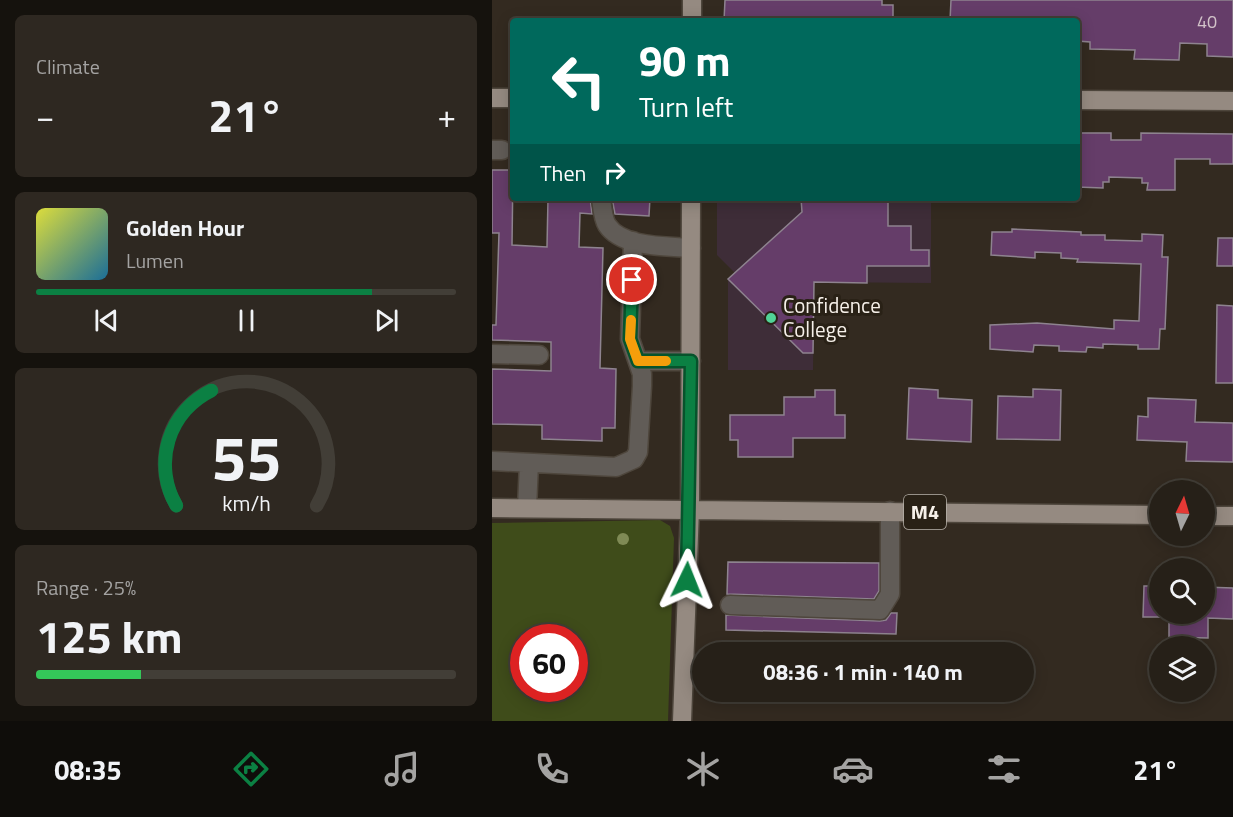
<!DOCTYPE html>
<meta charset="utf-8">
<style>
:root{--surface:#262018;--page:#2e2821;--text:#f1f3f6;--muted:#a4a3a2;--line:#423e37;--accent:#0b8043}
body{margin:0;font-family:"Titillium Web",sans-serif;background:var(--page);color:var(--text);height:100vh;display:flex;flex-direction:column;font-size:22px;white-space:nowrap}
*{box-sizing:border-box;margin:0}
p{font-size:20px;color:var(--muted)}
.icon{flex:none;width:33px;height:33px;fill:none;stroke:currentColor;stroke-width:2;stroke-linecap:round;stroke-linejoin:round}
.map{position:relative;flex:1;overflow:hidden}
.details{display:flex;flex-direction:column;gap:15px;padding:15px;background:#15120d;width:492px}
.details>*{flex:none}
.guide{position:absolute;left:18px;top:18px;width:570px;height:183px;border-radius:6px;box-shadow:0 3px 15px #0003,0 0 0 2px var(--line);background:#00695c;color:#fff;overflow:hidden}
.needle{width:39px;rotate:5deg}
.controls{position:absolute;left:657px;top:480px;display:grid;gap:12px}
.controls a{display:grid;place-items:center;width:66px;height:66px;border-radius:50%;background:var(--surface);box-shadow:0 3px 15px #0003,0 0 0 2px var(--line);font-size:30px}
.speed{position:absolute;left:18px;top:624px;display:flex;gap:12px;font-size:30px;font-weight:700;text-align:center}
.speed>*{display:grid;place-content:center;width:78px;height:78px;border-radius:50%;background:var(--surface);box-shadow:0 3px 15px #0003,0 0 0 2px var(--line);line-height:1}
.speed .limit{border:9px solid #d22;background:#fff;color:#111}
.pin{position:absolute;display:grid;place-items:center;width:51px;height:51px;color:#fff;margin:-26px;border:3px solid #fff;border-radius:50%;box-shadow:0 2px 6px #0007}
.me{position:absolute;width:66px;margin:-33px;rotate:2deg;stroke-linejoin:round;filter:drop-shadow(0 0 4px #0008)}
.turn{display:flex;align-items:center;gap:21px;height:126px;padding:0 30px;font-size:27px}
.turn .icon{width:78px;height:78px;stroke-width:2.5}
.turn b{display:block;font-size:42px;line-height:51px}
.then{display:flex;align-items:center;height:57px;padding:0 30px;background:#0003;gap:12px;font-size:22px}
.big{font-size:45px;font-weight:700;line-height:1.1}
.details .card{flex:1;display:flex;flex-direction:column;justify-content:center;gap:9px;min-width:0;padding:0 21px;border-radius:9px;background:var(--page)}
.details .dial{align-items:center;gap:0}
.dial svg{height:156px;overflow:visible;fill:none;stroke:var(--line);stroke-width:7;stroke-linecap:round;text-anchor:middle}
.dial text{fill:var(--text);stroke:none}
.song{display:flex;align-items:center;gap:18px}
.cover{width:72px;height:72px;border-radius:9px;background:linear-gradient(135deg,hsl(60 70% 55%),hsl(200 70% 35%))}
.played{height:6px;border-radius:3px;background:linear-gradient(90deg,var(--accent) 80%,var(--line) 80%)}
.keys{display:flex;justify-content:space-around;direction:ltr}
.heat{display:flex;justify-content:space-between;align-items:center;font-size:33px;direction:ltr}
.charge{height:9px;border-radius:4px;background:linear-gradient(90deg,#34c759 25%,var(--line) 0)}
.trip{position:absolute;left:200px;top:642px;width:342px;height:60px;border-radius:30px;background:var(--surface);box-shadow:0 3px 15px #0003,0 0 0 2px var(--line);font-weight:700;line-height:60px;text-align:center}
.tab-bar{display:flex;height:96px;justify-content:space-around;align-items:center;background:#0f0d0a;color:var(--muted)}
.tab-bar .icon{width:42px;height:42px}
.tab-bar .current{color:var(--accent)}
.tab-bar b{font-size:27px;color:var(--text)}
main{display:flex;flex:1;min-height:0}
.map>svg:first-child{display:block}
.education{fill:#3e2d38}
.green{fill:#3f4c1a;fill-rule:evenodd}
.building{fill:#653d69;stroke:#8e838f;stroke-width:1.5}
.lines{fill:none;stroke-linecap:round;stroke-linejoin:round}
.minor-casing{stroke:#4e463c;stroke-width:21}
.major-casing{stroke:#4e463c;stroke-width:21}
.minor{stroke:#615c57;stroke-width:18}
.major{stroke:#958a81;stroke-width:18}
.tree{fill:#7f8a55}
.route-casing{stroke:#07532c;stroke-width:15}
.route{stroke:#0b8043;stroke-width:10}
.slow{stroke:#f59e0b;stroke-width:10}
.poi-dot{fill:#51d397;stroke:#292116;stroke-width:2}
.labels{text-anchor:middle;stroke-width:6;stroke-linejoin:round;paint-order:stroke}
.number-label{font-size:18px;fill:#d2c3c9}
.shield{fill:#292116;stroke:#b8b2aa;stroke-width:1.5}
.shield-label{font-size:20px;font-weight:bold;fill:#f6f0e9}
.poi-label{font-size:21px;fill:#f6f0e9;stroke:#292116;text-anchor:start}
</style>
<main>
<section class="details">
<div class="card"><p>Climate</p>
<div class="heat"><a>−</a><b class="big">21°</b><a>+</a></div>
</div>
<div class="card">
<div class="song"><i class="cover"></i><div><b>Golden Hour</b><p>Lumen</p></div></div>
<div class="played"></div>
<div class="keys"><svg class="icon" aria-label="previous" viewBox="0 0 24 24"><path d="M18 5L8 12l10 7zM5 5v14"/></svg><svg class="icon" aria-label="pause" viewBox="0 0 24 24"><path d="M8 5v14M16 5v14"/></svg><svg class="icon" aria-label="next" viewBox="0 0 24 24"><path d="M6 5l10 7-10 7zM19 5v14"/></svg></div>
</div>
<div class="card dial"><svg viewBox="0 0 100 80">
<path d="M14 69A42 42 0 1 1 86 69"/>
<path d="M14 69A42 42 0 0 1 32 10" stroke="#0b8043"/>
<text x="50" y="56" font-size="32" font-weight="700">55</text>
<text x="50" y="72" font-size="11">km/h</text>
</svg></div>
<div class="card"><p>Range · 25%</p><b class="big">125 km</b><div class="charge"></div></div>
</section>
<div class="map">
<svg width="741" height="721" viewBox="0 0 741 721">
<rect width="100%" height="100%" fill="#332a20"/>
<path class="education" d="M225,198H439V283L322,282L321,370H236V279L243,273L225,255Z"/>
<path class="green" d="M168,520L178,526L182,538L176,721H0V523ZM32,638H82V688H32Z"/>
<path class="building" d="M233,0H390V5H401V21H232Z
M459,0H741V57L715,56V44L688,43L687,60L642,59L643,50L598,49V42L585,41V21H458Z
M585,133H619V140H649V133L741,134V164H718V159H683V190H655L656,183H650V178L617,177V182H611V188L585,187Z
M0,170H21L20,245L55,247L56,198H98L100,214L88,213L87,247L111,248L108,368L124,369L123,428H110V441L50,439V425L0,424V369L59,371V342L0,340V325H4L7,233H0Z
M120,198H158L157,216L123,214Z
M309,198H396V226H419V250H437V266H375V283L322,282L321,353H311L236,279L310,212Z
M520,229L589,232V235H613V240L650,241V234L671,235L670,257H676L673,329H668L667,349H646V345L611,344V348L595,347L594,352L567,351V346L542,345L541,352L498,349V325L545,323L622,329V320L647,321L649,264L585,262L586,259L569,258V253L543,252V258L499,255L500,232H520Z
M726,238H741V266H725Z
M725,305L741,306V383H724Z
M417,388L446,390V398L480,400L479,442L415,439Z
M541,389L569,390L568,440L505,439L506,396L541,397Z
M323,390H343V415H353V438H301V457H246V440H238V415H292V397H323Z
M656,398L704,400L703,422L741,423V462L694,461L695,442L645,440L646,416L656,417Z
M236,562L387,563V591L382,599L235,594Z
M652,586H668V617H651Z
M712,587L741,588V619L716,618V638L677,637V614H712Z
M399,613H405L404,634L234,630V615L388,621L394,620Z"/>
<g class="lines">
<g class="minor-casing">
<path id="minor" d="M0,150H10
M109,198C110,206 111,219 115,225C130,248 175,246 199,248
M0,354L47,355
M146,361H199
M0,461L124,467L142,459L146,452L150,386V374L138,339L141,241
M35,508L37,463
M238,605L388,610L398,594V511"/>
</g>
<g class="major-casing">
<path id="major" d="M200,21V0
M0,98H21
M585,100L741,101
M0,508L668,515
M712,516H741
M190,721L198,509L199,198"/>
</g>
<use href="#minor" class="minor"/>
<use href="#major" class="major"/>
</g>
<circle class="tree" cx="131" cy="539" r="6"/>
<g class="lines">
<g class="route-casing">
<path id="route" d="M140,280L138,339L146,361H199L195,580"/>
</g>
<use href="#route" class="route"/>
<path class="slow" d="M139,320L138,339L146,361H174"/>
</g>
<circle class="poi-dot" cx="279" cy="318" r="6"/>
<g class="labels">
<g class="number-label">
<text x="715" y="28">40</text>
</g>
<rect class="shield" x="412" y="495" width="42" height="34" rx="4.5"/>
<g class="shield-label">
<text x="433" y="519">M4</text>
</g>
<g class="poi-label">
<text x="291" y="313">Confidence<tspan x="291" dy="24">College</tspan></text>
</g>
</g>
</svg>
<div class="controls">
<a><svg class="needle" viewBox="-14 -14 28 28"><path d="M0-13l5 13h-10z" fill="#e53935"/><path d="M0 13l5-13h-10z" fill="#a4a3a2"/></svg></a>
<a><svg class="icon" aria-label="search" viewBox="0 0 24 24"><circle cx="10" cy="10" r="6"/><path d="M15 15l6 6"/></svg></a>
<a><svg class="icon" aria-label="layers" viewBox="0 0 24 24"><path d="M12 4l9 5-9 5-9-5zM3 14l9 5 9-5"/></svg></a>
</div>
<div class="speed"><div class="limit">60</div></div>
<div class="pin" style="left:140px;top:280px;background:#d93025"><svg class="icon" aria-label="arrive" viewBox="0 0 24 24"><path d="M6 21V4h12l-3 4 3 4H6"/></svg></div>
<svg class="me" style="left:195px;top:580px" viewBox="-20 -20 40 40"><path d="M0-17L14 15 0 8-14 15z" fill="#0b8043" stroke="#fff" stroke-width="4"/></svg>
<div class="trip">08:36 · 1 min · 140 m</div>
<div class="guide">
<div class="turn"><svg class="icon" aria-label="left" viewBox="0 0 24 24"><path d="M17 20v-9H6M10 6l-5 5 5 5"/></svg><div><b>90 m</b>Turn left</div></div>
<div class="then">Then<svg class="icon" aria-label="right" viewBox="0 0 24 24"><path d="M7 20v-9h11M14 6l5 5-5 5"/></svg></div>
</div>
</div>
</main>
<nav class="tab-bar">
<b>08:35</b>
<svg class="icon current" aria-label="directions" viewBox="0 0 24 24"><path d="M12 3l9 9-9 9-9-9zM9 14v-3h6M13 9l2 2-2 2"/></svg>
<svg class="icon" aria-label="music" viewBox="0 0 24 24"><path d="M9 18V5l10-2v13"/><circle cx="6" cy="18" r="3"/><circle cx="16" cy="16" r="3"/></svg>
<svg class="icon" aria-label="phone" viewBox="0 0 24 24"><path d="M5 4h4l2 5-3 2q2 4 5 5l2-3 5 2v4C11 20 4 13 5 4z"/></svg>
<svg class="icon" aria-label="climate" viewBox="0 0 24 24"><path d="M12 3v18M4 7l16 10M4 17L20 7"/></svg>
<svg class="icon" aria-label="car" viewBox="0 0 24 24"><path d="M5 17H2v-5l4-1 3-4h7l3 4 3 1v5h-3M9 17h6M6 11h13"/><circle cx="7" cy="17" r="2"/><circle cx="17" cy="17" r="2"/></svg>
<svg class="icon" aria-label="filters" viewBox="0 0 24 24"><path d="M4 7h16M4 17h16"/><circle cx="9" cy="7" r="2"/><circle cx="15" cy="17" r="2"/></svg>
<b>21°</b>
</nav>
